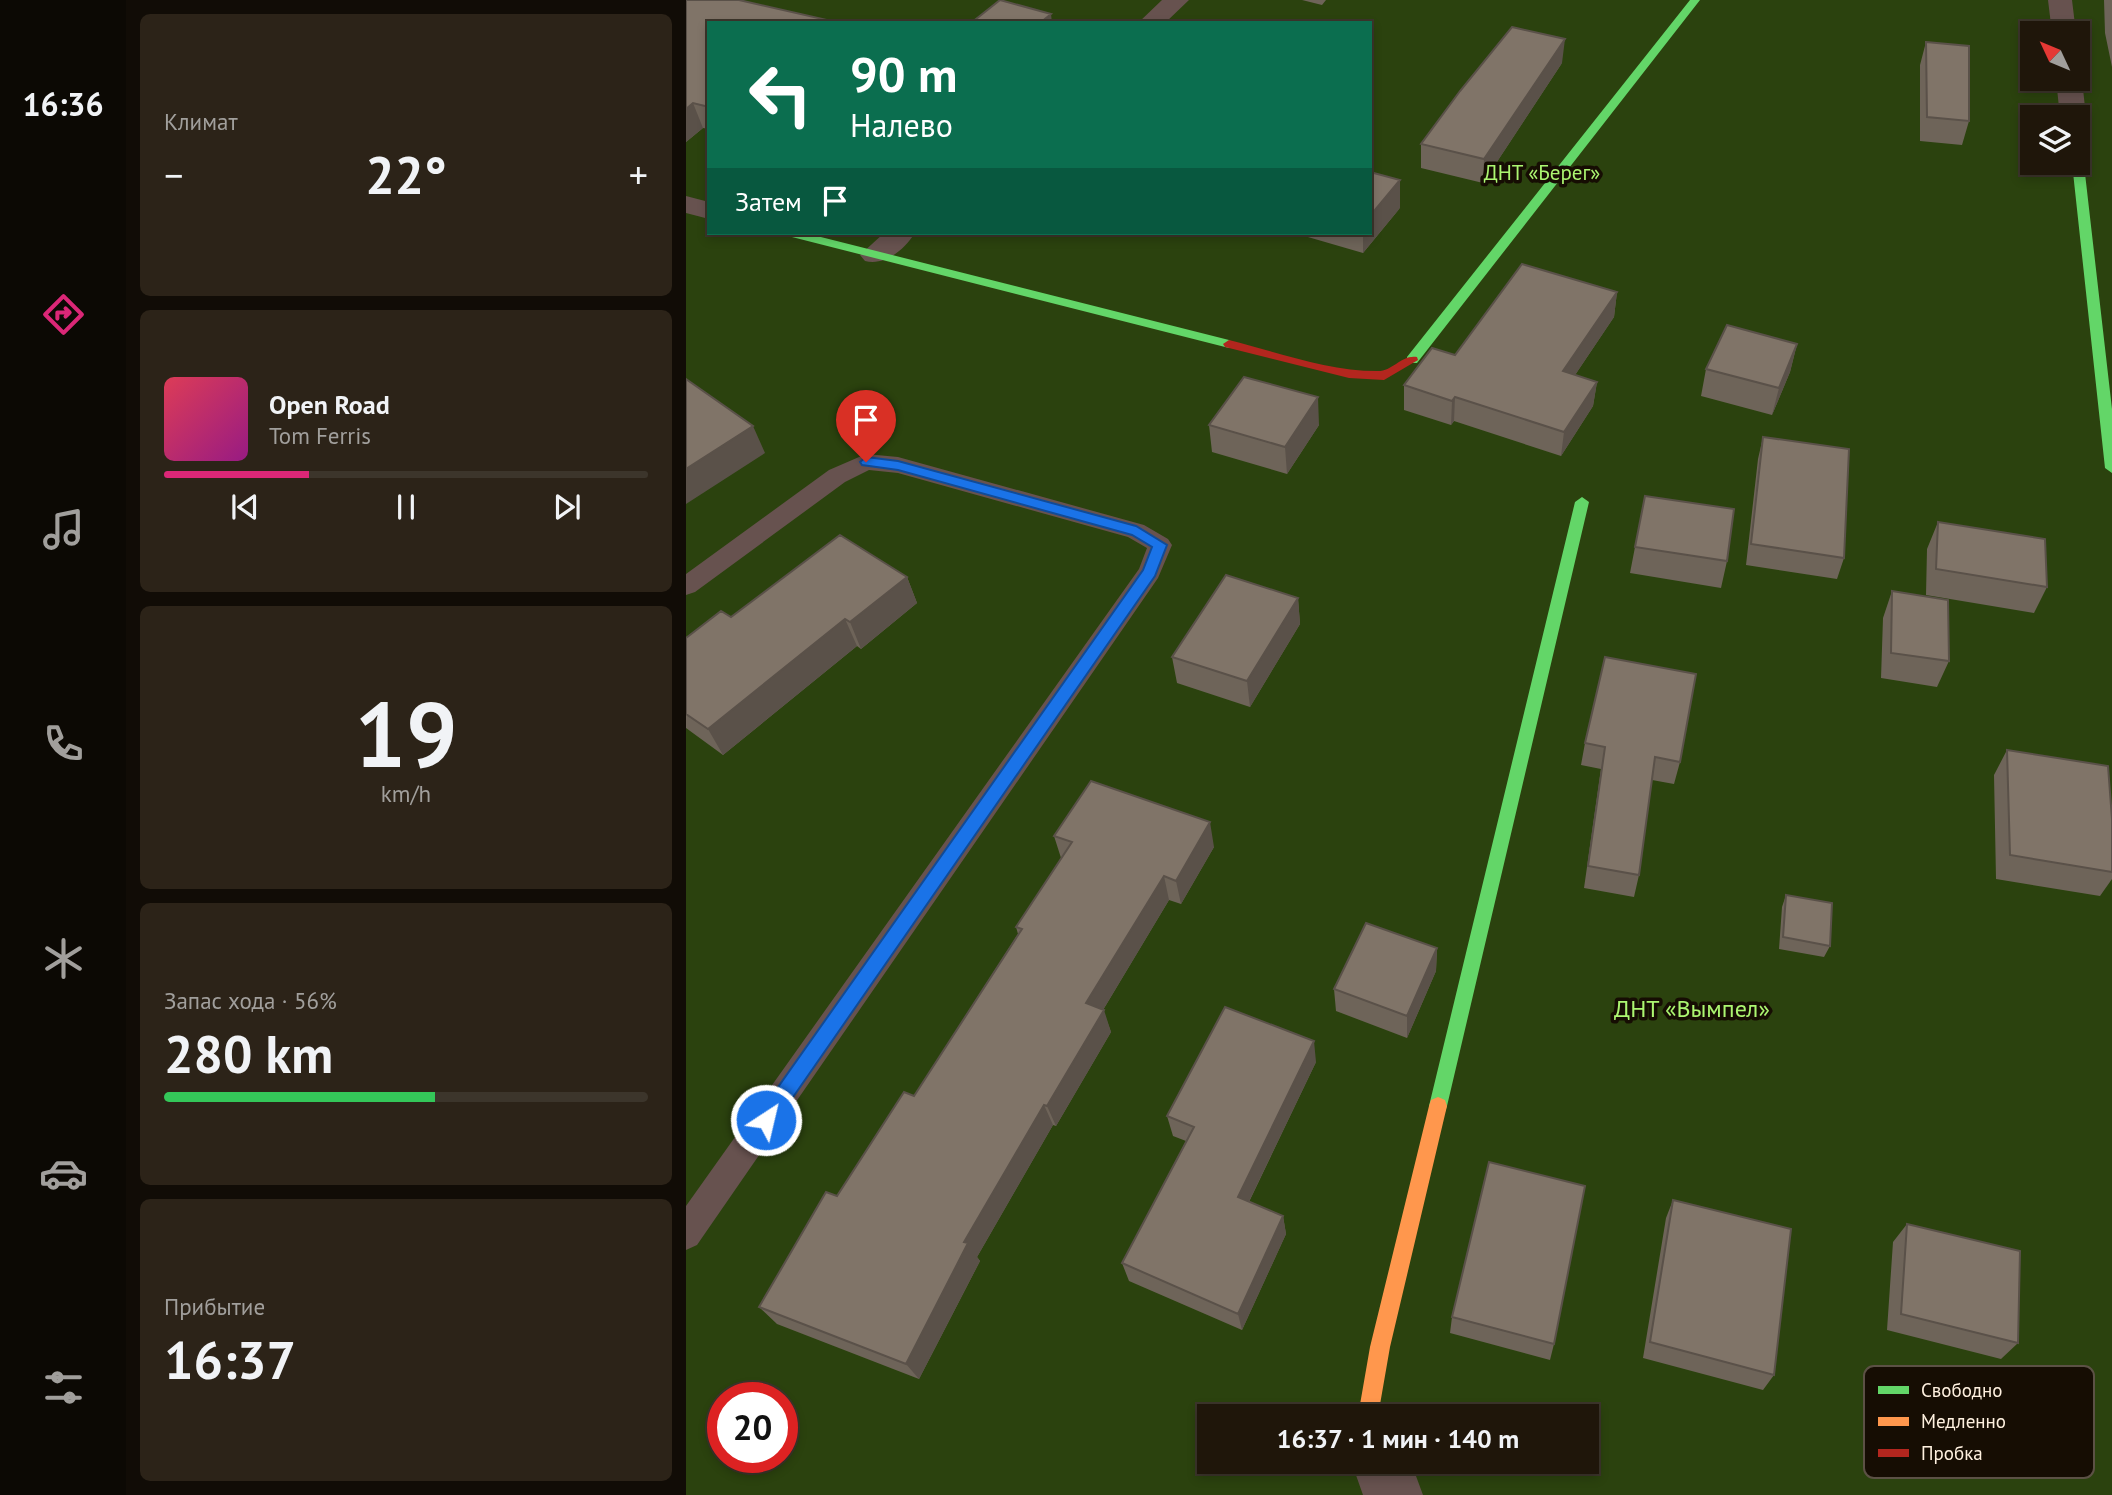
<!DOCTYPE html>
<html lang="ru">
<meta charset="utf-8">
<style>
:root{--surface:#1f160a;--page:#2c2318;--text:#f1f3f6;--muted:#a19f9c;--line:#3c352b;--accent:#db2777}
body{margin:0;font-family:"PT Sans",sans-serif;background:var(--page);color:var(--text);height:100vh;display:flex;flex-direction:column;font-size:26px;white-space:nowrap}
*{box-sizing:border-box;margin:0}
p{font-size:23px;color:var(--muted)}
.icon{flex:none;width:38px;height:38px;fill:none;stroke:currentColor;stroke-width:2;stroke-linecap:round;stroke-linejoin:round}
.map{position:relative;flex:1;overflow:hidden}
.panel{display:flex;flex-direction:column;gap:14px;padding:14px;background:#110c06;width:560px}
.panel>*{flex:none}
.guide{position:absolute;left:21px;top:21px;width:665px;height:214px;border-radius:0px;box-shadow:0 4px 10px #0003,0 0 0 2px var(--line);background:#0b6e4f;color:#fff;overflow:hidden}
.needle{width:46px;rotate:314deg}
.fabs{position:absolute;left:1334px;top:21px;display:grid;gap:14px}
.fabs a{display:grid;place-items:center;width:70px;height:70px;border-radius:0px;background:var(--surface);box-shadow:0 4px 10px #0003,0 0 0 2px var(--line);font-size:35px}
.speed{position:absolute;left:21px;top:1382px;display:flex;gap:14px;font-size:35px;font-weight:700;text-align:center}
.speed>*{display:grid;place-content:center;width:91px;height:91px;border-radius:50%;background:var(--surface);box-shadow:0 4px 10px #0003,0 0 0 2px var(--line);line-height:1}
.speed .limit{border:10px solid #d22;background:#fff;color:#111}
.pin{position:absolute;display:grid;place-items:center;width:60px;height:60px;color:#fff;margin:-72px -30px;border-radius:50% 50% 50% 0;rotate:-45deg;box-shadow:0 0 7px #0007}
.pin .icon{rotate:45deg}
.me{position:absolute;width:77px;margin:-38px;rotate:35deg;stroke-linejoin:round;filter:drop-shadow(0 0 5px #0008)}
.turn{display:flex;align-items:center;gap:24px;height:147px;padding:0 28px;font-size:32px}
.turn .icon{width:91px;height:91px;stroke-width:2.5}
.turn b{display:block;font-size:49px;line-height:60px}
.then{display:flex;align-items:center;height:66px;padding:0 28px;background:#0003;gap:14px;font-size:26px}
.big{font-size:52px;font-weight:700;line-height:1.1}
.panel .card{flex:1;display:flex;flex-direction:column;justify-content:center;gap:10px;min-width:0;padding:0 24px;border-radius:10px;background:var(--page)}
.panel .dial{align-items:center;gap:0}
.dial b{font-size:91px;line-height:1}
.song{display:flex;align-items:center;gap:21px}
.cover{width:84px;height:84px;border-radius:10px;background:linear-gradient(135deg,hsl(350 70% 55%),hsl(310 70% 35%))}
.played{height:7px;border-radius:4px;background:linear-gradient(90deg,var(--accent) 30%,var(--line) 30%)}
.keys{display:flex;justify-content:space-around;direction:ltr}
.heat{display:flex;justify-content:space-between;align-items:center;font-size:38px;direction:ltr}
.charge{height:10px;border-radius:5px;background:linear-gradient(90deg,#34c759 56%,var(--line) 0)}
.trip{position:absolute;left:511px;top:1404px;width:402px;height:70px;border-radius:0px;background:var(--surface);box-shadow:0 4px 10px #0003,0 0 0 2px var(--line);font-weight:700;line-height:70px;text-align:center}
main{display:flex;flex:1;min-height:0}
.menu{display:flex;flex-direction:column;width:126px;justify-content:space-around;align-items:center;background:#0c0904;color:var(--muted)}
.menu .icon{width:49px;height:49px}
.menu .on{color:var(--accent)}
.menu b{font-size:32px;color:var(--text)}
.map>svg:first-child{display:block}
.green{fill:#2b420e;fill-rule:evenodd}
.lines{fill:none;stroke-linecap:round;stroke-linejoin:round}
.lane{fill:#67524f;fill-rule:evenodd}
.street{fill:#67524f;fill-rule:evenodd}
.fast{fill:#63d668;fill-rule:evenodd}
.slow{fill:#ff974d;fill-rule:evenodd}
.jam{fill:#b3261e;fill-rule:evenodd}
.wall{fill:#6e6459}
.shaded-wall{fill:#5a5149}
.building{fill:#807468;stroke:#5a5149;stroke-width:2}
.route{fill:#1a73e8;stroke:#114b97;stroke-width:2}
.labels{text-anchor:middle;stroke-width:7;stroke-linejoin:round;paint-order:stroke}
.far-park-label{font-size:21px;fill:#acf671;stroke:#160d03}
.park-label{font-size:24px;fill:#acf671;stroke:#160d03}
.key{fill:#160d03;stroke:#5c5145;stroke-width:2}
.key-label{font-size:19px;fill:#fff1e0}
</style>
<main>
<nav class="menu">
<b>16:36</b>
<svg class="icon on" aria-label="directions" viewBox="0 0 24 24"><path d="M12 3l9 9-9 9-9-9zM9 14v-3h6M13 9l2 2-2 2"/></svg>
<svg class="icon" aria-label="music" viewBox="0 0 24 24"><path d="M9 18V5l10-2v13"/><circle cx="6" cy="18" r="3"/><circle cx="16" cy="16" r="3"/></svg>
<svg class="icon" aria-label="phone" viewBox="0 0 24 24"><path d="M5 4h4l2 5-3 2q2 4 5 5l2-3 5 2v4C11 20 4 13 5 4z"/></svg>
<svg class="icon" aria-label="climate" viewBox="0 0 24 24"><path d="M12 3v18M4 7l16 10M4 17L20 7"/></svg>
<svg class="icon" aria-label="car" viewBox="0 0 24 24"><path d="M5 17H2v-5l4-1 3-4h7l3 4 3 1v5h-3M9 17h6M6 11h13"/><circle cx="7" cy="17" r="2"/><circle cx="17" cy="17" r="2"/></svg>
<svg class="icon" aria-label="filters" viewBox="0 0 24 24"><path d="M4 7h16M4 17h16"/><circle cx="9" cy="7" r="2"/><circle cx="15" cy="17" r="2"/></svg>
</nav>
<section class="panel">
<div class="card"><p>Климат</p>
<div class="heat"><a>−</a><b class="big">22°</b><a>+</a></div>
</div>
<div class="card">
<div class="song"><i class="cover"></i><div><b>Open Road</b><p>Tom Ferris</p></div></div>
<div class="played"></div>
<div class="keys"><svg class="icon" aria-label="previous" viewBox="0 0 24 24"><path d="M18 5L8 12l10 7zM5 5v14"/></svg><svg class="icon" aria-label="pause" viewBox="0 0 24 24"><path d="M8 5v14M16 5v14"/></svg><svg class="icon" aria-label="next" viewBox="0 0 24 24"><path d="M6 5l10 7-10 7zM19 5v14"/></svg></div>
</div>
<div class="card dial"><b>19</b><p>km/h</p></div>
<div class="card"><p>Запас хода · 56%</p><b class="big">280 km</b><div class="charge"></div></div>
<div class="card"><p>Прибытие</p><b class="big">16:37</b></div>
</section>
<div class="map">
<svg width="1426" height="1495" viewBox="0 0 1426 1495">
<rect width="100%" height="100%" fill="#291e0e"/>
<path class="green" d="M0,0H1426V1495H0ZM23,23H684V233H23ZM1346,33H1391V79H1346ZM1346,117H1391V163H1346ZM37,1398H96V1458H37ZM523,1416H901V1461H523Z"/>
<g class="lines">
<path class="lane" d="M180,454L212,457L458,525L482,539L486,545L472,578L11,1245L0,1250V1206L453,569L461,548L442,537L212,473L183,470L159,482L9,592L0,595V574L143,470Z"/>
<path class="street" d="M476,0H503L479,23H452Z
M1362,0H1386L1390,33H1366Z
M1392,74L1396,79L1400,117L1396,123L1391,124V117H1374L1370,79H1391Z
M0,196L23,202V219L0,213Z
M198,233H229C218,250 199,266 179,261L174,255Z
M665,1461H717L720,1471L730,1476L737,1495H677Z"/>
<path class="fast" d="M1004,0H1014L731,363H721V357Z
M1391,153L1397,156L1426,409V473L1419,468L1386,163H1391Z
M100,233H119L543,340L549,344L543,348L102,236Z
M896,497L903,502L761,1106L759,1112L752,1115L745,1112L743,1106L889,502Z"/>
<path class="slow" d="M752,1097L759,1100L761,1106L704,1347L692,1416H672L684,1347L743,1106L745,1100Z"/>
<path class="jam" d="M543,340C591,352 642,371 691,371C706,372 716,354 731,357L732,360L698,380L663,378L539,347L537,344Z"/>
</g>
<path class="wall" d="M0,0L150,22V23H23V129L17,128L0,142Z
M616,0H640L636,5Z
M1418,0H1426V67L1419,33Z
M1240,42L1283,121L1276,145L1234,141V65Z
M876,63L797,183L735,168V144Z
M714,208L677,253L615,235V233H684Z
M931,292L928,317L889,375L911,382L907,406L875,456L768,421L765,425L718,410V385L769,355Z
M1111,344L1104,372L1086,415L1015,396L1020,369Z
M523,425H633L601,474L526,452Z
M1077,437L1158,558L1151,579L1060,565L1072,459Z
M1252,522L1361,587L1348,613L1240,595L1241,549Z
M949,547L1041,561L1035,588L944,573Z
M221,577L231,603L175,649L171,646L37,755L0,728V638L45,617Z
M1206,591L1263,661L1251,687L1195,678L1197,618Z
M612,598L614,624L564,707L491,683L486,657Z
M899,743L994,762L988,784L966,780L953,875L948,897L898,888L915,769L895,765Z
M1321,750L1426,819V879L1414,896L1310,879L1308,775Z
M368,836L528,847L495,904L483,900L417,1010L425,1032L370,1126L367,1125L291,1257L294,1261L233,1379L91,1324L73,1307L151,1196L228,1096L332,934L330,927L375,858Z
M1100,895L1144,946L1138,957L1093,949L1096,907Z
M751,948L750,971L721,1038L650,1011L648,989Z
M630,1062L563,1202L597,1216L600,1234L556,1330L443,1281L436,1263L500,1141L487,1136L481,1116Z
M987,1200L1088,1375L1077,1390L957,1358L980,1218Z
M1221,1224L1332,1343L1315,1359L1201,1330L1207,1242Z
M766,1317L868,1344L864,1360L764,1333Z"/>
<path class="shaded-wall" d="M365,14L366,23H354Z
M879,39L876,63L797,183L798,159Z
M7,103L17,128L0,142V109Z
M714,180V208L677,253V233H684V216Z
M931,292L928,317L875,396L877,371Z
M1111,344L1104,372L1086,415L1093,388Z
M911,382L907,406L875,456L878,432Z
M632,397L633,425L601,474L599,447Z
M769,397L768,421L765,425L766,401Z
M67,426L79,453L0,504V469Z
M221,577L231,603L175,649L164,622Z
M612,598L614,624L564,707L561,681Z
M159,619L171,646L37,755L22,729Z
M524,822L528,847L495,904L490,881Z
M478,876L483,900L408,1025L400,1003Z
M751,948L750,971L721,1038V1016Z
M418,1010L425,1032L370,1126L361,1106Z
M628,1041L630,1062L556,1216L552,1197Z
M358,1105L367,1125L291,1257L294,1261L233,1379L220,1364L278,1242Z
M597,1216L600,1234L556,1330L552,1314Z"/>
<path class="building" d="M0,0H53L150,22L148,23H23V107L7,103L0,109Z
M314,0L365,14L354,23H285Z
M826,27L879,39L798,159L735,144L774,91Z
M1240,42L1283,46V121L1241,117Z
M684,172L714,180L684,216Z
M836,264L931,292L877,371L911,382L878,432L769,397L766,401L718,385L746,348L769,355Z
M1041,325L1111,344L1093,388L1020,369Z
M558,377L632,397L599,447L523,425Z
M0,379L67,426L0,469Z
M1077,437L1163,449L1158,558L1065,544Z
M959,496L1048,509L1041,561L949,547Z
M1252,522L1359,539L1361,587L1250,569Z
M154,535L221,577L164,622L159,619L22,729L0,714V638L35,611L45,617Z
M540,575L612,598L561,681L486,657Z
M1206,591L1262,600L1263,661L1205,653Z
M919,657L1010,674L994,762L969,757L953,875L902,866L919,747L899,743Z
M1321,750L1422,766L1426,819V872L1324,855Z
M405,781L524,822L490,881L478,876L400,1003L418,1010L361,1106L358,1105L278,1242L282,1243L220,1364L73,1307L140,1192L151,1196L218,1092L228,1096L336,929L330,927L386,842L368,836Z
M1100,895L1146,903L1144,946L1097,937Z
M680,923L751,948L721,1016L648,989Z
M539,1007L628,1041L552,1197L597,1216L552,1314L436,1263L508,1127L481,1116Z
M803,1162L899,1186L868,1344L766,1317Z
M987,1200L1105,1229L1088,1375L964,1342Z
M1221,1224L1334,1251L1332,1343L1215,1314Z"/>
<path class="route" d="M180,457L212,461L450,526L481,545L469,576L87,1126L80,1129L73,1126L71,1120L73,1114L457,570L466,547L446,535L212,470L176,465L174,462Z"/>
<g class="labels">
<g class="far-park-label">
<text x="856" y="180">ДНТ «Берег»</text>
</g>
<g class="park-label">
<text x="1006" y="1017">ДНТ «Вымпел»</text>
</g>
</g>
<rect x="1178" y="1366" width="230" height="112" rx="10" class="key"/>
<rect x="1192" y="1386" width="31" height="8" fill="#63d668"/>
<rect x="1192" y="1417" width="31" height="9" fill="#ff974d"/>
<rect x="1192" y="1449" width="31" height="8" fill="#b3261e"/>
<g class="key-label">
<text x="1235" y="1397">Свободно</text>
<text x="1235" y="1428">Медленно</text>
<text x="1235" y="1460">Пробка</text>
</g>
</svg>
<div class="fabs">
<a><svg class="needle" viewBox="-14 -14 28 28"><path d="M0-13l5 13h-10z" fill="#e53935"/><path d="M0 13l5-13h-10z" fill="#a19f9c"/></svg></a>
<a><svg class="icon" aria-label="layers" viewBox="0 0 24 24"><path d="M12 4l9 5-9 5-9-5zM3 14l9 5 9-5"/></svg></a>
</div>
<div class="speed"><div class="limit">20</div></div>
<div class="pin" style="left:180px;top:462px;background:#d93025"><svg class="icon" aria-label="arrive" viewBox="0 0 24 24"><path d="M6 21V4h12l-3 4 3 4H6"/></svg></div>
<svg class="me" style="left:80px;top:1120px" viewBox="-20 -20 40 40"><circle r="17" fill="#1a73e8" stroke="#fff" stroke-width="3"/><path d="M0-11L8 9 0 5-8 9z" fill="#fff"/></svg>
<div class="trip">16:37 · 1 мин · 140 m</div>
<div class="guide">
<div class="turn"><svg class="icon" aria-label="left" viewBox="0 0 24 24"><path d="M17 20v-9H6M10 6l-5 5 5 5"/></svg><div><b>90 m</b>Налево</div></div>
<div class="then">Затем<svg class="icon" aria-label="arrive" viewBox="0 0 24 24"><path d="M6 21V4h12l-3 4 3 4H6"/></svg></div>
</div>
</div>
</main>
